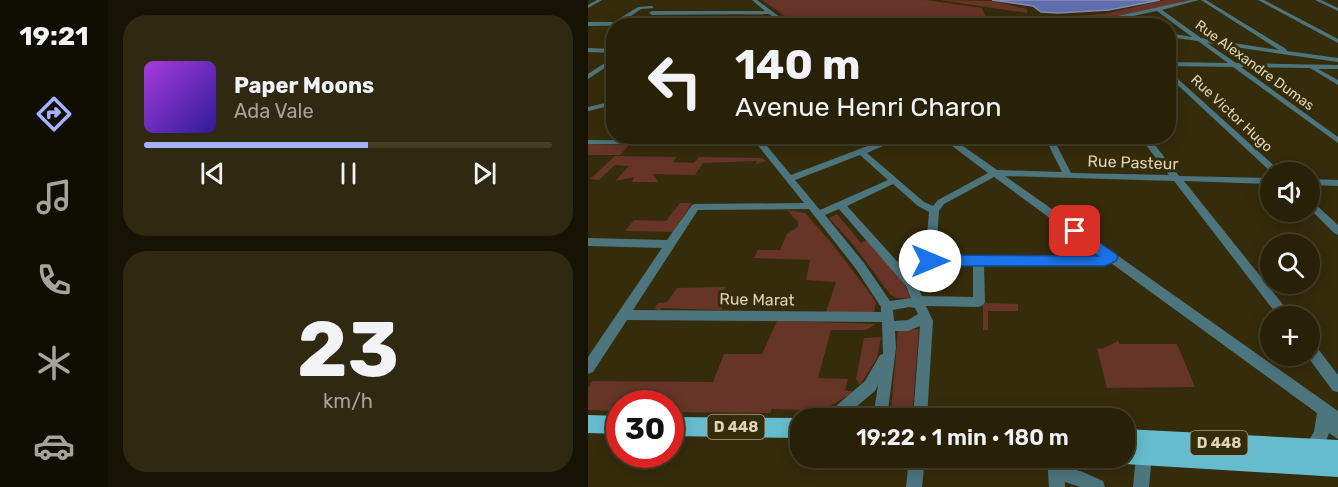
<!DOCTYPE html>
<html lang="fr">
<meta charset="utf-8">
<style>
:root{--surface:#282108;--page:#302912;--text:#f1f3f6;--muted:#a5a39c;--line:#443e29;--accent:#a2b2fd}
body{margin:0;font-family:Rubik,sans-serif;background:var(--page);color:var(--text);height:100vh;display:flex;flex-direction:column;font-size:22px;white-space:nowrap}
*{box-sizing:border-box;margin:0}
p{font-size:20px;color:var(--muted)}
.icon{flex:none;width:33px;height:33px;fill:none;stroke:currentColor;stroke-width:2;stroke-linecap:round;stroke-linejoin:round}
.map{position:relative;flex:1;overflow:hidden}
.sheet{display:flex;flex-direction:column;gap:15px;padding:15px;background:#161204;width:480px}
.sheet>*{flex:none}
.top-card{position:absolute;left:18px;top:18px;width:570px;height:126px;border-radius:24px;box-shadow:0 3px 15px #0003,0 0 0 2px var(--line);background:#282108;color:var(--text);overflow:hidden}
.buttons{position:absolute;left:672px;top:162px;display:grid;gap:12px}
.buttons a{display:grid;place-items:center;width:60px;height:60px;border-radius:50%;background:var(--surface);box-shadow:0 3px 15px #0003,0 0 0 2px var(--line);font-size:30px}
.speed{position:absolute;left:18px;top:390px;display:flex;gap:12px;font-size:30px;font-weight:700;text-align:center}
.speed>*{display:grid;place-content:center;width:78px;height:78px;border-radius:50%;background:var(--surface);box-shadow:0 3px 15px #0003,0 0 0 2px var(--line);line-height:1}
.speed .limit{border:9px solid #d22;background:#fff;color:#111}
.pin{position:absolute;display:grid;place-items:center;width:51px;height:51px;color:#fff;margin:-26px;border-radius:12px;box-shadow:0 3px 9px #0006}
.me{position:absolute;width:66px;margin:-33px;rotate:90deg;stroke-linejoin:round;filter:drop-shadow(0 0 4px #0008)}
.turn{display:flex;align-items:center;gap:21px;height:126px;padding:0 30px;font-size:27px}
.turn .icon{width:78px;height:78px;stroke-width:2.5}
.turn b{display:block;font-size:42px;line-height:51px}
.sheet .card{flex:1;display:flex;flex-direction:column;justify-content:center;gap:9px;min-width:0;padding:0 21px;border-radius:24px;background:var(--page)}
.sheet .dial{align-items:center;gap:0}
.dial b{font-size:78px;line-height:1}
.song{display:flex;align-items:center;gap:18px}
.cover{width:72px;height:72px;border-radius:9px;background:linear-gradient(135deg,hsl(280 70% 55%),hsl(250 70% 35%))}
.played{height:6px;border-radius:3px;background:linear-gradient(90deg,var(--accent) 55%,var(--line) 55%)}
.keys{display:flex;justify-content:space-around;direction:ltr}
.trip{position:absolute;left:202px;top:408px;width:345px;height:60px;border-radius:24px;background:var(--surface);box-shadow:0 3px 15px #0003,0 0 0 2px var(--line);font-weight:600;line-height:60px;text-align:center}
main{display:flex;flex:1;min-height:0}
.tabs{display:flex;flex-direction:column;width:108px;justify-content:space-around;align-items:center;background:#100d03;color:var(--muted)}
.tabs .icon{width:42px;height:42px}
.tabs .current{color:var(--accent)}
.tabs b{font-size:27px;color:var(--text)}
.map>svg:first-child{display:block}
.green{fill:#673428}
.water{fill:#606eaf;stroke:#868db1;stroke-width:1.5}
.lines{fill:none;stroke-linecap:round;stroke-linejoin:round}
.minor{fill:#4d757e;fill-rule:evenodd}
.major{fill:#66bccf;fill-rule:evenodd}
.route{fill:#1a73e8;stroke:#114b97;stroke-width:1.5}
.labels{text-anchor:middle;stroke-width:6;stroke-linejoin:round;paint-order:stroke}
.far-street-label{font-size:14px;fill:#ded5b7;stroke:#352c0b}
.shield{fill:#352c0b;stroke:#aba283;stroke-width:1.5}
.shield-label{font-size:15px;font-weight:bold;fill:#ded5b7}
.street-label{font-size:16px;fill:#ded5b7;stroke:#352c0b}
</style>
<main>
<nav class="tabs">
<b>19:21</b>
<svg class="icon current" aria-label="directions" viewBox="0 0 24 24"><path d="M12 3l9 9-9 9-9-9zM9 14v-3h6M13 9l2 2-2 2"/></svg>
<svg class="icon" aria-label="music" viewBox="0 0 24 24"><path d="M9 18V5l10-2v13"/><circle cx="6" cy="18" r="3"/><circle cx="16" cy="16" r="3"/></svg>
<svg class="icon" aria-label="phone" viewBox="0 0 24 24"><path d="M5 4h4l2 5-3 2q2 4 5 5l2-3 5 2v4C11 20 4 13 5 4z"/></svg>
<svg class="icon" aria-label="climate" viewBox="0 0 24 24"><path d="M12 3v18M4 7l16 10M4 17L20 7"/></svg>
<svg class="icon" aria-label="car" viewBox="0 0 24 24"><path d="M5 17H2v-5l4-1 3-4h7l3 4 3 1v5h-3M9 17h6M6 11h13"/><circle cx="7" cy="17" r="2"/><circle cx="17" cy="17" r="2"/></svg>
</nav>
<section class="sheet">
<div class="card">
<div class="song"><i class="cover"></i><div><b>Paper Moons</b><p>Ada Vale</p></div></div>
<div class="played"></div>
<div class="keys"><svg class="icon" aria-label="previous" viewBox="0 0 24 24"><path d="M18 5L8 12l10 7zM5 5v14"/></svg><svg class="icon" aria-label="pause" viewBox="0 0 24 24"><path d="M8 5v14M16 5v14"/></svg><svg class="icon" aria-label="next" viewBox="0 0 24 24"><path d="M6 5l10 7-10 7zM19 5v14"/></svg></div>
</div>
<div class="card dial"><b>23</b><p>km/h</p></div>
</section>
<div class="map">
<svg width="750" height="487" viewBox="0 0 750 487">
<rect width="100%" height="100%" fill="#352c0b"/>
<path class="green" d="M174,0H338L394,8L401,25H210Z
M352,0L405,1L439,9V13Z
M577,0H605L528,18C516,16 509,16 499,21L470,17L516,14Z
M0,144L41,145L32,155H0Z
M27,156L89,157L85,162L106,163L111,157L174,158L178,161L168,164L169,161L115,163L107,175L65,174L70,182H44L46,177L27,181L41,166L27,165L11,180L2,179Z
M92,203H104L85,232L37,231L46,220L78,221Z
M199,210L217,213L242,241L281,292L288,303L286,312H238L248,282L218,280L222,260L166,258L170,250H192L199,234L210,227V222Z
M249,214L273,243L279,240L313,278L323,298H308L302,294L264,243L241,218Z
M137,287L134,310L74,308L71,311L67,308L70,303L79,302L89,288Z
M395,303L430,304V311H400V330H395Z
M189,321L288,324L278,330H243L230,378L260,379L257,390L266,392L232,412L218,414L219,410L184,409L182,413L83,412L82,404H32L31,411L0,410V388L4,381L125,382L136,354H174Z
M331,329L325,405L323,412H303L310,330Z
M293,337L289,358L272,385L268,379L276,338Z
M530,341L532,344H589L607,387L519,388L509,348L514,349Z"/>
<path class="water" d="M404,0H572L521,10L470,13L453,12L445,6Z"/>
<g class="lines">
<path class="minor" d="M9,0H14L0,8V5Z
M164,0H169L204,26H198L181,14L64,15L61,13L64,11H177Z
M603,0H611L574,10L613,38L691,50L613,0H618L698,49L699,51L750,58V62L619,43L648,63L750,65V69H730L750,80V85L722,68L653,67L750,137V143L645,67L580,66V62L640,63L610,41L580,37V33L604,37L569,11L497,26H484Z
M670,0H676L750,39V43Z
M727,0H733L750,8V11Z
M64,6L66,8L53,9L34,22H73L75,25L0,26V22H26L50,7Z
M0,48L26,49V53L0,52Z
M26,57V62L0,79V74Z
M580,70L691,170L692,172H683L580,76Z
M26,101V105L0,111V107Z
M163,136H172L176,142L189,136H202L179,146L203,175L306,136H318L279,153L336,202L345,206L350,200L400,173L351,136H361L409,170L474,172L456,136H464L483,173L581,175L551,136H560L591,176L682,178V184L596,181L701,312L703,316H690L586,181L417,176L750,411V439L741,433C738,442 733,452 724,456L719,453L716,448L726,432L729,413L523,263L517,265H396L397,302L395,305L391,307L338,306L345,321L339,418H325L332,326L320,331H307L308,348L299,418H285L290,385L287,391L255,418H238L240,413L277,381L292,355L295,354L294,322L39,320L5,372L0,374V357L74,248L0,246V238L79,240L104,205L107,204L216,203L168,143L157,145L0,144V140L157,141L165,139ZM272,155L300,180L232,210L207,180ZM406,177L515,257H348L351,211L356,204ZM305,184L330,206L341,212L337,261L338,264L385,265V297L334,296L327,281L259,206ZM221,209L268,269L293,307V312L45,310L110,210ZM251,209L318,286L323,298L302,301L276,263L237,215ZM321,307L327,308L330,314L320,320L306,321L305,310Z
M722,179L750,180V186L722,185Z
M722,201L725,202L750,225V235L746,233L722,209Z
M722,343L727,345L750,375V392L745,391L719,356H722Z
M556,447L561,450L564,455L561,487H545L548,455L551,450Z
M321,458H337L334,487H318Z
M459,458H475V466L495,472L515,481L517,487H492L477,482V487H461Z"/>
<path class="major" d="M0,415L32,416V434L0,433Z
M82,417L213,418V438L82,436Z
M537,429L750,440V477L537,464L530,461L529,458H537Z"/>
</g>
<path class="route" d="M487,226L528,254L530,257L528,261L517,266H342L335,261L342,255L510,256L482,234L480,231L482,228Z"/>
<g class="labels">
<g class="far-street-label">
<text transform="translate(667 65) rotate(36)" y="5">Rue Alexandre Dumas</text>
<text transform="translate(644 113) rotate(43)" y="5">Rue Victor Hugo</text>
</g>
<g class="shield">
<rect x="119.5" y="415" width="57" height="24" rx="4.5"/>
<rect x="602.5" y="431" width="57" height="24" rx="4.5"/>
</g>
<g class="shield-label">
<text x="148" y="432">D 448</text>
<text x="631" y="448">D 448</text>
</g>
<g class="street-label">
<text transform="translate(545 162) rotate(2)" y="6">Rue Pasteur</text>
<text transform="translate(169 299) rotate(1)" y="6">Rue Marat</text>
</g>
</g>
</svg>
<div class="buttons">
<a><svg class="icon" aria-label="sound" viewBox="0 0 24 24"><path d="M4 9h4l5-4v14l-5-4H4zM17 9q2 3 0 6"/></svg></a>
<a><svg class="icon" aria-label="search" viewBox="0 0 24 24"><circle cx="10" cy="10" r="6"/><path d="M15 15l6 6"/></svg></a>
<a>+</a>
</div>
<div class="speed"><div class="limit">30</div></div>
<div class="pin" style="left:487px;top:231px;background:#d93025"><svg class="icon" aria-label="arrive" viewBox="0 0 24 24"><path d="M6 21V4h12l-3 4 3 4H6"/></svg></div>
<svg class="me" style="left:342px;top:261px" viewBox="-20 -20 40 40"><circle r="19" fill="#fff"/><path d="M0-13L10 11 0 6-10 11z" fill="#1a73e8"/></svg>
<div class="trip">19:22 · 1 min · 180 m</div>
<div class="top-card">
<div class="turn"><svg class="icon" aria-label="left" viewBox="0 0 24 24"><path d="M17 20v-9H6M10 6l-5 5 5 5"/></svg><div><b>140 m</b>Avenue Henri Charon</div></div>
</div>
</div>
</main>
